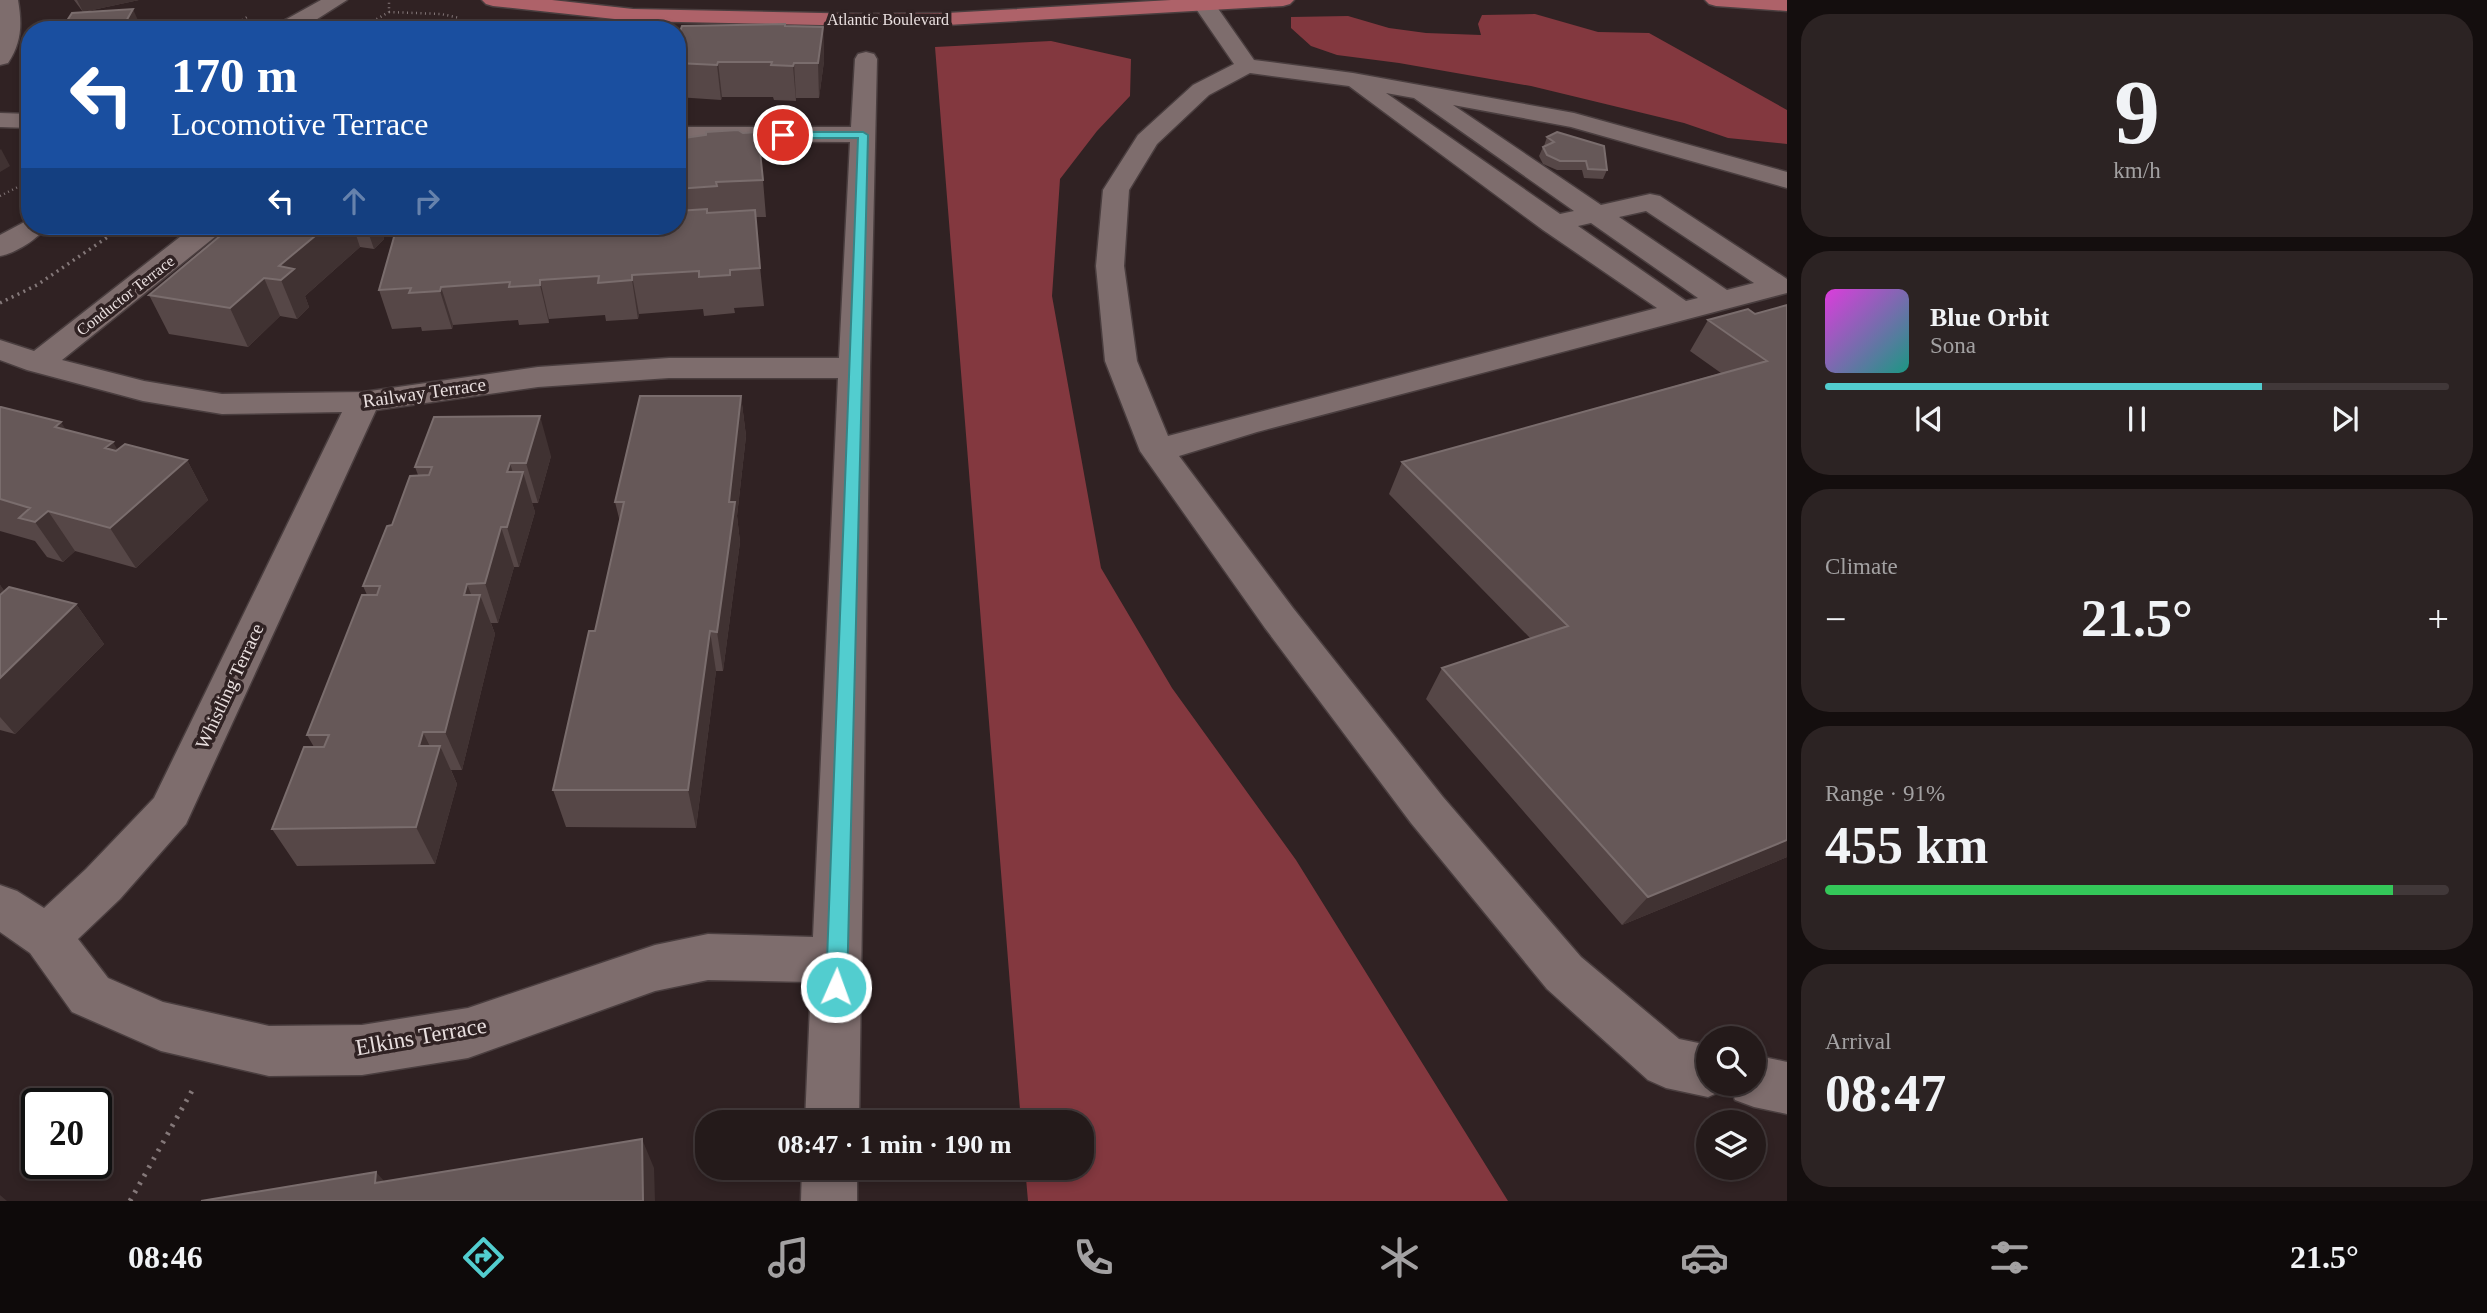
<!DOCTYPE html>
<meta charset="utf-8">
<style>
:root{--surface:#241a1a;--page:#2c2323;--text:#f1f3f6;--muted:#a3a1a2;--line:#413839;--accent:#52cdcf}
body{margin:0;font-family:"Times New Roman",serif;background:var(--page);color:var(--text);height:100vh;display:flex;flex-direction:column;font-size:26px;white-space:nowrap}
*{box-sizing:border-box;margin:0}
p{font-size:23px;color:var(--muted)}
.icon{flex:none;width:38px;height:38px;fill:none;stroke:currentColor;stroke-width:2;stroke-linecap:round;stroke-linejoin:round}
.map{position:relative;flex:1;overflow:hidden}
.sheet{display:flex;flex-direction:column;gap:14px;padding:14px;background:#140e0e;width:700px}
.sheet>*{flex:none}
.banner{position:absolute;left:21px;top:21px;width:665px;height:214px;border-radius:28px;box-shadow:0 4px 10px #0003,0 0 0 2px var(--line);background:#1a4fa0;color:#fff;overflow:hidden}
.fabs{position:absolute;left:1696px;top:1026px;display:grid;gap:14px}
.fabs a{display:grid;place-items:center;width:70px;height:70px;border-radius:50%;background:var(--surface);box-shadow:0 4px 10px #0003,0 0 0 2px var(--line);font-size:35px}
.speed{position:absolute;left:21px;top:1088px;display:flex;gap:14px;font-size:35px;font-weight:700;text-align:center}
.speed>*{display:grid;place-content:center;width:91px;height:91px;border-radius:50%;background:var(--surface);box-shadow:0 4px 10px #0003,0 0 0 2px var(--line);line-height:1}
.speed .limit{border:4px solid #111;border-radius:10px;background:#fff;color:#111}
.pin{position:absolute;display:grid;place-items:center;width:60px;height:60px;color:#fff;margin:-30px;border:4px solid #fff;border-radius:50%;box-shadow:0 2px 7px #0007}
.me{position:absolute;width:77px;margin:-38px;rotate:2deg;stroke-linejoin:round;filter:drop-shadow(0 0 5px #0008)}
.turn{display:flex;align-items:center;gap:24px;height:147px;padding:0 35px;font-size:32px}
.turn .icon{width:91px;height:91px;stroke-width:2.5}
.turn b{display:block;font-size:49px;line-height:60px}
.lanes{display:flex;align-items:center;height:66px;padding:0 35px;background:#0003;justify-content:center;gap:35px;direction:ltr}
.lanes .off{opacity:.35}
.big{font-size:52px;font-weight:600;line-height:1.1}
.sheet .tile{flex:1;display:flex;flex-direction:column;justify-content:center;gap:10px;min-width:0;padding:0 24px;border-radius:28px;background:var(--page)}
.sheet .dial{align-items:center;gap:0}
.dial b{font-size:91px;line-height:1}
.song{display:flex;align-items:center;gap:21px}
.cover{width:84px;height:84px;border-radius:10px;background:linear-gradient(135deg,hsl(300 70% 55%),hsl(170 70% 35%))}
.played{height:7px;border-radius:4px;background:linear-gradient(90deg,var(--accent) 70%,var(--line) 70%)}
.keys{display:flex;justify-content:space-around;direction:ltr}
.heat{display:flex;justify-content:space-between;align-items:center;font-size:38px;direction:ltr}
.charge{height:10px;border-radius:5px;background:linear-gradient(90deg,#34c759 91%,var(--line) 0)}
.trip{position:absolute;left:695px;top:1110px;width:399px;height:70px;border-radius:28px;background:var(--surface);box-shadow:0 4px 10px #0003,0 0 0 2px var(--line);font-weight:600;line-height:70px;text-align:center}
.tab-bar{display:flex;height:112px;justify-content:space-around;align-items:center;background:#0e0a0a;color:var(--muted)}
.tab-bar .icon{width:49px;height:49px}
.tab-bar .current{color:var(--accent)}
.tab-bar b{font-size:32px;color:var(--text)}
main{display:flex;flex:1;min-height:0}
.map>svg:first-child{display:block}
.forest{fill:#83383f}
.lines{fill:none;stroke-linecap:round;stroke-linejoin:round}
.minor-casing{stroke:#4a3e3f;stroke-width:3}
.major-casing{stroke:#4a3e3f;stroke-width:3}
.path-far2{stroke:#847879;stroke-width:2.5;stroke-dasharray:1 3.5;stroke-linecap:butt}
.path-far1{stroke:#847879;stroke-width:3.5;stroke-dasharray:2 4.5;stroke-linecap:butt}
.path{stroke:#847879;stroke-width:5;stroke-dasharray:2.5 7;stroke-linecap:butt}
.minor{fill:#7e6d6d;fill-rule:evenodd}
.major{fill:#ae6269;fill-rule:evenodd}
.wall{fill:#564747}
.shaded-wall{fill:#403232}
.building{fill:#665858;stroke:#7a6d6d;stroke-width:2}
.route{fill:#52cdcf;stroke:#358587;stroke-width:2}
.labels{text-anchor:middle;stroke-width:7;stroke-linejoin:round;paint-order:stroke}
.far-street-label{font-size:16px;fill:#e9dfdf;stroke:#302223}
.street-label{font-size:19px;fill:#e9dfdf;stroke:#302223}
.near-street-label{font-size:23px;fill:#e9dfdf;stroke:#302223}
</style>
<main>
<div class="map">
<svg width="1787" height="1201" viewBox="0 0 1787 1201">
<rect width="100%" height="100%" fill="#302223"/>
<path class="forest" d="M1535,14L1598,32L1649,33L1787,110V144L1728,138L1684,123L1531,86L1399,63L1337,55L1311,46L1291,28V17L1348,16L1389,28L1426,33L1481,35L1478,24L1482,15Z
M1051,41L1131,59L1130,96L1097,131L1060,179L1052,296L1101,568L1172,688L1296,860L1508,1201H1028L1025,1167H1082V1122H1021L935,47Z"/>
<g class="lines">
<g class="minor-casing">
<path id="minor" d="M0,0H18C22,24 22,42 8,63L0,65Z
M321,0H347L300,30H273L276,25Z
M1190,0H1212L1254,60L1353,73L1574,113L1787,172V188L1571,127L1453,105L1601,205L1650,194L1660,196L1787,279V293L1257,432L1179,456L1293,608L1443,797L1581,957L1679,1039L1708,1045V1083H1754V1055L1787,1062V1114L1754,1107L1735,1100L1729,1084L1726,1089L1708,1097L1666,1088L1648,1080L1547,989L1411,823L1265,628L1140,451L1105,361L1096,266L1103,190L1138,135L1193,85L1234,64ZM1250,73L1349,86L1543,230L1657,308L1168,436L1137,361L1124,266L1129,190L1157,144L1209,95ZM1386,93L1414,98L1574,211L1560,214ZM1646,211L1754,283L1727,290L1619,217ZM1591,223L1698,298L1686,301L1578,226Z
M866,52L874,54L877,59L870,368L859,1122H805L811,982L708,980L655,991L468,1058L362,1075L269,1076L161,1051L72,1012L30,953L0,932V885L17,891L44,908L86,869L154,798L342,412L222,414L143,401L27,370L0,360V340L34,351L194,226H225L221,232L62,360L144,381L222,394L363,392L538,367L669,358H839L850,142L677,141V127H851L855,59L858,54ZM669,378H838L813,937L708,934L655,945L468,1008L362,1025L269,1026L163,1002L108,978L78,939L120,899L186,824L376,410L538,387Z
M0,113L30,114V128L0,127Z
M30,219V226H47C38,239 16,253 0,256V235Z
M802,1167H857V1201H801Z"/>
</g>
<g class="major-casing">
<path id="major" d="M482,0H552L633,9L867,14L947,13L1171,0H1294L1290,4L1283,6L947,25L867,26L633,21L493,6L486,4Z
M1705,0H1787V11L1716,6L1709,4Z"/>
</g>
<path class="path-far2" d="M389,12L441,14L460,18
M361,28L389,12V0
M227,30L247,17
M0,196L30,181"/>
<path class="path-far1" d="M0,303L37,285L124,226"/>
<path class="path" d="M130,1201L193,1089"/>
<use href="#minor" class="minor"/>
<use href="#major" class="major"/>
</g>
<path class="wall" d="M74,0H139L83,12Z
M785,26L823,27L824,61L819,98H796V101L774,100L773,97H722L721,100L677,97V40Z
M1547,137L1607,170L1603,179L1584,178L1582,170H1557L1543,164L1539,156L1543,147L1544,146Z
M677,139L763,180L766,217H755L764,306L734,308L735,313L704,316L703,309L639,314L638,319L606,321L605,315L549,319V323L519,325L518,320L453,325L452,329L422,331L421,327L392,329L379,290L426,228L425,226H677Z
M232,226H382L380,227L384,239L374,249L360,247L305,296L309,307L297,319L280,316L248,347L169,334L149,295Z
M1787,305V857L1622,925L1426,699L1442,668L1530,638L1389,494L1402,462L1721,373L1690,351L1708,320L1755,314Z
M741,396L746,436L737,516L740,542L723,671H716L696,828L566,827L553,790L595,631L620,522L615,502Z
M0,407L65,429L118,450L187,460L208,500L136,568L75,551L63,562L47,557L35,541L0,531Z
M551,456L538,503H532L535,512L519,567H514L498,623H491L495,634L462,770H451L457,784L435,864L297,866L272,829L314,747L307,735L367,595L363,586L392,525L418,475L415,467Z
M0,585L4,591L76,604L104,644L15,734L0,730Z"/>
<path class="shaded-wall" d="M77,0H139L83,12Z
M133,9L140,25L138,30H121Z
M823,27L824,61L819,98L818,63Z
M718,62L722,97L721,100L717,65Z
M794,63L796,98V101L793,66Z
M1,149L10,166L0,172V150Z
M327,226H353L360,247L305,296L309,307L297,319L281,280L279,266Z
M366,226H382L380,227L384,239L374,249Z
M632,275L639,314L638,319L632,280Z
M264,278L280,316L248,347L230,308Z
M540,280L549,319V323L540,285Z
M441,287L453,325L452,329L440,291Z
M741,396L746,436L737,516L740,542L723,671L717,632L729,502Z
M540,416L551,456L538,503L526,463Z
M61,422L86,462L55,427Z
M113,442L136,481L105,448Z
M187,460L208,500L136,568L110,528Z
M510,463L518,490L523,472L535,512L519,567L507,527V472Z
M48,511L75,551L63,562L35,522Z
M501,527L514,567L498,623L485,583Z
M467,584L477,609L480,595L495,634L462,770L445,732L464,595Z
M0,585L27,621L0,615Z
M76,604L104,644L15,734L0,717V678Z
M710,631L716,671L696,828L688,790Z
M423,732L436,759L440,746L457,784L435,864L416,827L419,746Z
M1787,840V857L1622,925L1648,897Z
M642,1139L654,1168L655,1201H643Z
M376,1172L401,1200L375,1183Z
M0,1195L7,1201H0Z"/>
<path class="building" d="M133,9L121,30H61L72,13Z
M785,24V26L823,27L818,63H794L793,66L771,65L772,62H718L717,65L677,63V40L682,26Z
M608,27L607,30H466L467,28Z
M738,130L743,133L758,132L763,180L716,182L717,186L677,189V139L706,135V132Z
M1557,132L1604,146L1607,170L1588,169L1586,161H1560L1547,155L1543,147L1554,142L1547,137Z
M707,209V213L755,210L760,268L730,270V275L699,277V271L632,275V280L598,283L599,276L540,280V285L509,287L510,282L441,287L440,291L409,293L411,288L379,290L396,230L445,227L446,226H677V211Z
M232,226H327L279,266L294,269L281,280L264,278L230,308L149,295Z
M1787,305V840L1648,897L1442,668L1568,626L1402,462L1767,361L1708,320L1748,309L1755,314Z
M640,396H741L729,502H735L717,632L710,631L688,790H553L589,631H595L624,502H615Z
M0,407H1L61,422L55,427L113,442L105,448L116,451L125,444L187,460L110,528L48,511L35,522L19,518L30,508L0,499Z
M540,416L526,463H510L507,472H523L507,527H501L485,583L467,584L464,595H480L445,732H423L419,746H440L416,827L272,829L304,747H324L329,735H307L362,595H377L380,586H363L387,526L392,525L410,476L429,475L432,467H415L434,417Z
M9,587L76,604L0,678V595Z
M642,1139L643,1201H201L376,1172L375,1183Z"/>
<path class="route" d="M780,132H863L868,135L847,987L844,994L836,997L829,994L826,987L858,138H783L778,135Z"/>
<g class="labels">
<g class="far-street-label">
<text x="888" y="25">Atlantic Boulevard</text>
<text transform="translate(125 295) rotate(-38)" y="6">Conductor Terrace</text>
</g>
<g class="street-label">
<text transform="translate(424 392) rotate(-8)" y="7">Railway Terrace</text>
<text transform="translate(229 686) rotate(-65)" y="7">Whistling Terrace</text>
</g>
<g class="near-street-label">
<text transform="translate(421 1036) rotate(-10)" y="8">Elkins Terrace</text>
</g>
</g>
</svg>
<div class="fabs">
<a><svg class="icon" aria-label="search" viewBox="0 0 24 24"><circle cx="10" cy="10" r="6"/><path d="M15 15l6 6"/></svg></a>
<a><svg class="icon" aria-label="layers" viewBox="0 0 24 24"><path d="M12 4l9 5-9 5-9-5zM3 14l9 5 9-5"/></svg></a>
</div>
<div class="speed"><div class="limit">20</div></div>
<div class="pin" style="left:783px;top:135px;background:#d93025"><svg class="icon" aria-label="arrive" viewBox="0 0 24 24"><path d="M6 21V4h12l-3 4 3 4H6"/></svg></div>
<svg class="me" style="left:836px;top:987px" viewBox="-20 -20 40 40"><circle r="17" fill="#52cdcf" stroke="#fff" stroke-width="3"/><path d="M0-11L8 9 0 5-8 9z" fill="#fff"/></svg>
<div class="trip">08:47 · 1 min · 190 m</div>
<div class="banner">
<div class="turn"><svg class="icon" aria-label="left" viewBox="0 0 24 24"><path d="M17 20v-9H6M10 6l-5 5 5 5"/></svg><div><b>170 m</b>Locomotive Terrace</div></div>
<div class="lanes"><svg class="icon" aria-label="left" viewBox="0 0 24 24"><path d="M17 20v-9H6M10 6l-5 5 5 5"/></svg><svg class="icon off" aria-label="ahead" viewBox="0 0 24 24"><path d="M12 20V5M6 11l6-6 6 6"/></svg><svg class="icon off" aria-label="right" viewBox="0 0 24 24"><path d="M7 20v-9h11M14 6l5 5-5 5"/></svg></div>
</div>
</div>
<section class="sheet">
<div class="tile dial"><b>9</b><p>km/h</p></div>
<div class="tile">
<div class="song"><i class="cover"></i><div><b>Blue Orbit</b><p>Sona</p></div></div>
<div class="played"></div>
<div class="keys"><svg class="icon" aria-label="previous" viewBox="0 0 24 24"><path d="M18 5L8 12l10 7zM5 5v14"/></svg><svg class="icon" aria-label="pause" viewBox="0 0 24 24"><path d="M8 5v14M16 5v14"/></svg><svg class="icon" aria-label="next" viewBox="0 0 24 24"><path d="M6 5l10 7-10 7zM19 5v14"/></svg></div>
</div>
<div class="tile"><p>Climate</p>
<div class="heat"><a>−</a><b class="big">21.5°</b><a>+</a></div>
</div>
<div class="tile"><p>Range · 91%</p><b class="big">455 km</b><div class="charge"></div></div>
<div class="tile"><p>Arrival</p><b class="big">08:47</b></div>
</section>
</main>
<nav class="tab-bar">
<b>08:46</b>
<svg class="icon current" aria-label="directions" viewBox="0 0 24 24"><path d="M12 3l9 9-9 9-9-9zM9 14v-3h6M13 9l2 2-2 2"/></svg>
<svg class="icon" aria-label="music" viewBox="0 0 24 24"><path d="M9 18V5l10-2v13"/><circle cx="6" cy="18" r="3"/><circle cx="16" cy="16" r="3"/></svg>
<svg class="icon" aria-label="phone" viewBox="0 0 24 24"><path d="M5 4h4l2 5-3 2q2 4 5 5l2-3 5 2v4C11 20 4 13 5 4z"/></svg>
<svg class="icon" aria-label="climate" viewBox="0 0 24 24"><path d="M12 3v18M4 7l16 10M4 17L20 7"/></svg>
<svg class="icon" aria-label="car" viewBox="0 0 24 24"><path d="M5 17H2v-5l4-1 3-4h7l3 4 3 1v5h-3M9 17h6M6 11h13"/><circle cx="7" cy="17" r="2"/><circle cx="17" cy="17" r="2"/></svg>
<svg class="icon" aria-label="filters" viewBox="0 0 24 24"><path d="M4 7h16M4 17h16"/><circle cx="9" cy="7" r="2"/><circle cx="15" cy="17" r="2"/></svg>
<b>21.5°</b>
</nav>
